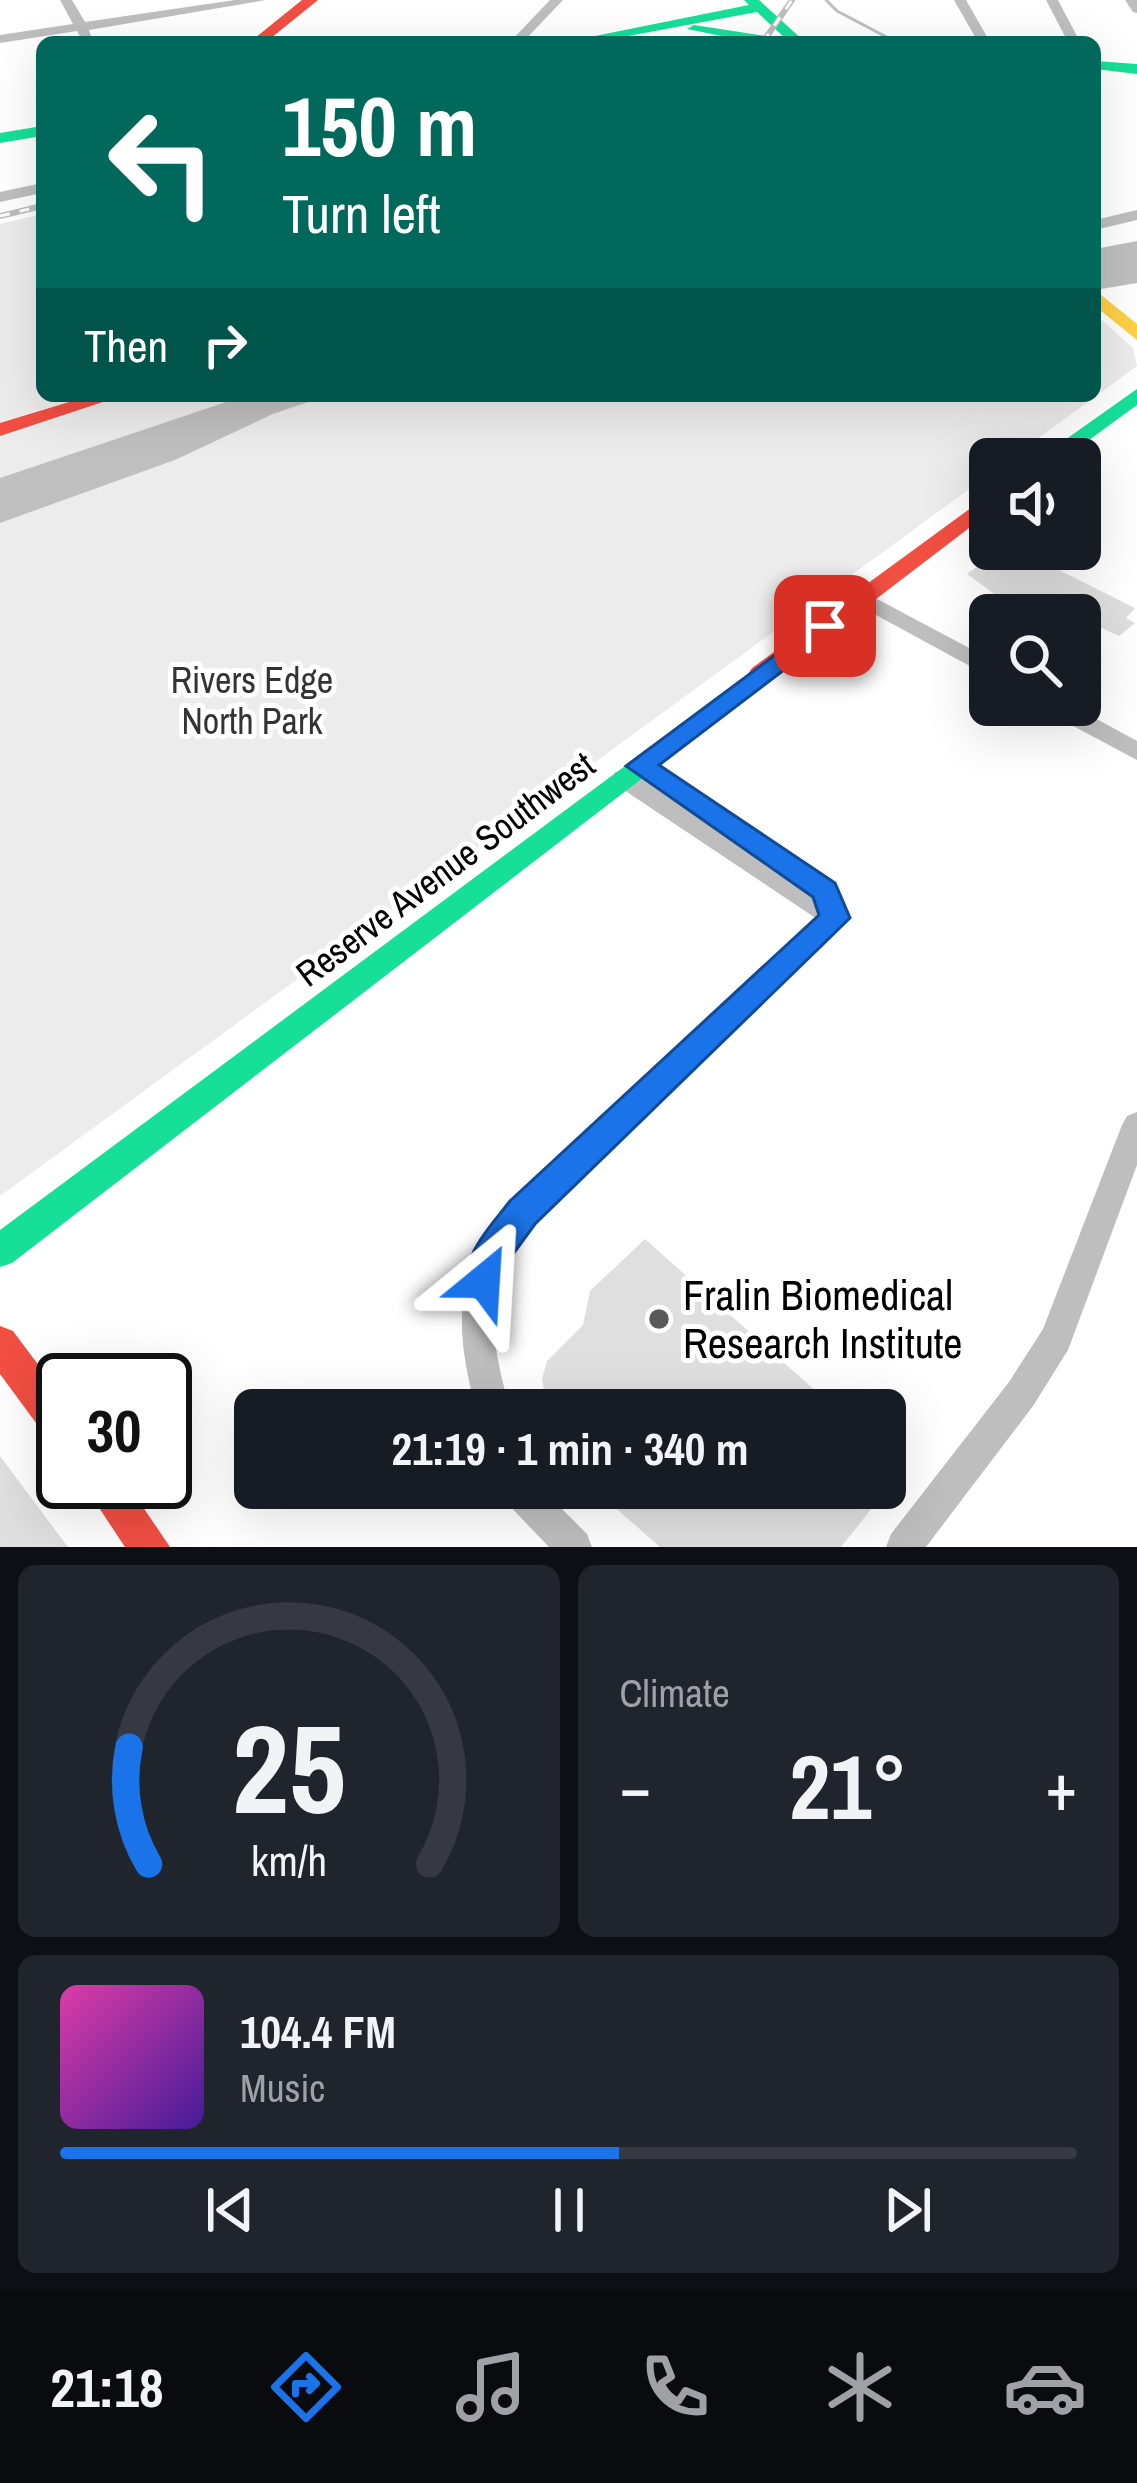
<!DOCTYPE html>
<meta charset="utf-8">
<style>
:root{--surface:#171b24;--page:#20242c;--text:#f1f3f6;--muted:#9ea1a6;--line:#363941;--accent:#1a73e8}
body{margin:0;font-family:"Archivo Narrow",sans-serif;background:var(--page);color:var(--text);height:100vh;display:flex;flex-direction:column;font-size:45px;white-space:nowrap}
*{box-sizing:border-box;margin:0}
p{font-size:39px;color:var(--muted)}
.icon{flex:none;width:66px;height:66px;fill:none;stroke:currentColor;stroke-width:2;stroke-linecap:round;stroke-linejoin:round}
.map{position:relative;height:1547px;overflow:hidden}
.drawer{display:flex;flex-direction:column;gap:18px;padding:18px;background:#0d0f14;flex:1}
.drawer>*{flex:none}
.banner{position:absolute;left:36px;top:36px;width:1065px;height:366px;border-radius:18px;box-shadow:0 12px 48px #0002;background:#00695c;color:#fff;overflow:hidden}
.fabs{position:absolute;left:969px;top:438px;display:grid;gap:24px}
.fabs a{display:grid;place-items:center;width:132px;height:132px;border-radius:18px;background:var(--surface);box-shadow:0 12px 48px #0002;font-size:60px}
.speed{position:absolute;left:36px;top:1353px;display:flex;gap:24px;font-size:60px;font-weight:700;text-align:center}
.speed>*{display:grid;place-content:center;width:156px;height:156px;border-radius:50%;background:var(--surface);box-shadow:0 12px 48px #0002;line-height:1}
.speed .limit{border:6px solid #111;border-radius:18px;background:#fff;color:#111}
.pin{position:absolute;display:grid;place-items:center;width:102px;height:102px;color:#fff;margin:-51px;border-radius:24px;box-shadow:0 6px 18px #0006}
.me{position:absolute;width:132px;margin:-66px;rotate:27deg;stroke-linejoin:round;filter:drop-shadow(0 0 9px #0008)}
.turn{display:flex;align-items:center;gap:42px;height:252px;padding:0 48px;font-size:54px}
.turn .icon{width:156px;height:156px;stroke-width:2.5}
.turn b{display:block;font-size:84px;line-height:102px}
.then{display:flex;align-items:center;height:114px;padding:0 48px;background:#0003;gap:24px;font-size:45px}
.big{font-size:90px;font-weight:700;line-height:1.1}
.drawer .widget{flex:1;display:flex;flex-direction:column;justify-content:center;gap:18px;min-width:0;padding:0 42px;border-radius:18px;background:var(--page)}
.drawer .dial{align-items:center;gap:0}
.dial svg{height:312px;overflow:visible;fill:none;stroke:var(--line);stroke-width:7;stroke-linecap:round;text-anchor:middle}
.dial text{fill:var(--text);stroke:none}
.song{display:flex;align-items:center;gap:36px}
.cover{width:144px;height:144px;border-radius:18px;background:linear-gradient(135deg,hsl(320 70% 55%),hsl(260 70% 35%))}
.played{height:12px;border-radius:6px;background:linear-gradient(90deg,var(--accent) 55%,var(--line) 55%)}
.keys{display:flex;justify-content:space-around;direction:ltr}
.heat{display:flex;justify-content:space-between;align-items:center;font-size:66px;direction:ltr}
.drawer .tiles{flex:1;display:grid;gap:18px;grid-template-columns:1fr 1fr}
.widget:last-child{grid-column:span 2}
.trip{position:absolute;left:234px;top:1389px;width:672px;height:120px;border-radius:18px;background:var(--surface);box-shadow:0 12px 48px #0002;font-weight:700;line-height:120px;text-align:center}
.menu{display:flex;height:192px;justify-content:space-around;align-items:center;background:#090b0e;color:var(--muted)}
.menu .icon{width:84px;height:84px}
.menu .active{color:var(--accent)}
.menu b{font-size:54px;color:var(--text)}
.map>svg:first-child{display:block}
.green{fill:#ececec}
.water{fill:#bfbfbf}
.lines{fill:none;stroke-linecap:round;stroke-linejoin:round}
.stream{stroke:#bfbfbf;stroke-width:3}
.building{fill:#dfdfdf}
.street{fill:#bebebe;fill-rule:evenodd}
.fast{fill:#16e098;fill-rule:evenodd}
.slow{fill:#ffcf43;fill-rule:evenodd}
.jam{fill:#f24e42;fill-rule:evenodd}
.rail-casing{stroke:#bebebe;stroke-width:6}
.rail{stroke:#fff;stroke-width:3;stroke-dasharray:10;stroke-linecap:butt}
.route{fill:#1a73e8;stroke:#114b97;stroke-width:3}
.poi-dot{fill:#595959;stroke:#fff;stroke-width:4.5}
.labels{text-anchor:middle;stroke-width:10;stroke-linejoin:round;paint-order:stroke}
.park-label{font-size:36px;fill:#333;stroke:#fff}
.street-label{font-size:36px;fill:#000;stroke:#fff}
.near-poi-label{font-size:42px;fill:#000;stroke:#fff;text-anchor:start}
</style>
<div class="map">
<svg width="1137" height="1547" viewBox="0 0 1137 1547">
<rect width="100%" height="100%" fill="#fff"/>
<path class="green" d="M42,214V396H248L0,479V224Z
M1095,314L1133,348L1137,366L1010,459H990V474L0,1196V523L175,460L273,414L326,396H1095Z"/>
<path class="water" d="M1137,241V283L1095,290V249Z
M244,396H326L273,414L175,460L0,523V478Z"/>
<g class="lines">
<path class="stream" d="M826,0L837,11L896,42"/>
</g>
<path class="building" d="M1002,549H1086L1059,570L1135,608L1126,618L1135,623L1119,636L1102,628L1096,634L1080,626V615H1059L1020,594L1008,604L967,574Z
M645,1239L837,1410H548L542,1379L547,1361L583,1325L590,1291Z
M885,1452L903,1469L841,1547H660L593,1488H885Z
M0,1456L68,1547H0Z"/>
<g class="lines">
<path class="street" d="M60,0H72L85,22L235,0H266L89,30L93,42H83L77,31L0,43V35L73,24Z
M550,0H563L523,42H510Z
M954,0H966L990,42H978Z
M1046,0H1058L1080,42H1068Z
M1125,0H1137V13L1133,12Z
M42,183V193L0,202V192Z
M1137,210V220L1095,230V220Z
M862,591L990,659V677L854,603L851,598Z
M1042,705H1071L1137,741V760L1045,711Z
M640,757L834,884L843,904L841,908L848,918L533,1223C524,1235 512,1247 504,1261C482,1305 498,1365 510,1410H476C453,1321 454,1277 511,1203L817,919L615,784L612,778L615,772L631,771L628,766L632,760Z
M1137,1112V1165L1068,1350L1033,1406L926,1547H886L891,1534L1009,1382L1043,1329L1122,1125L1127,1116Z
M499,1488H541L587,1534L592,1547H549L504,1500Z"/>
<path class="fast" d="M744,0H759L805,42H752L687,29L694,25L786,39L757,12L596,42H565L749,5Z
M1095,61L1137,64V74L1095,69Z
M42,126V136L0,143V133Z
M1137,389V405L1063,459H1038Z
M761,665L774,674L770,680L12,1263L0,1267V1230Z"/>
<path class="slow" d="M1095,290L1137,324V340L1095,306Z"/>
<path class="jam" d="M302,0H318L266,42H250Z
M89,396H121L0,436V423Z
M990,494V512L770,680H752L748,674L752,668Z
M0,1326L13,1331L63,1398V1448L50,1442L0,1374Z
M82,1482H126L170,1547H125Z"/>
<g class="rail-casing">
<path id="rail" d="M763,42L792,0
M0,216L42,206"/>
</g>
<use href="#rail" class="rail"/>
</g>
<path class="route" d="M825,618L834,620L837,626L834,632L659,765L835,883L850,918L535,1224L505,1265L496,1293L484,1298L471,1293C456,1260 491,1226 510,1201L819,915L813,897L626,766Z"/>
<circle class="poi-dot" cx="659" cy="1319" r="12"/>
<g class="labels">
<g class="park-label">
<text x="252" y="693">Rivers Edge<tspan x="252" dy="41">North Park</tspan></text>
</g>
<g class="street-label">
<text transform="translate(445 869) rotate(-37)" y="13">Reserve Avenue Southwest</text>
</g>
<g class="near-poi-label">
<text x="683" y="1310">Fralin Biomedical<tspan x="683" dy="48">Research Institute</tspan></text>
</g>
</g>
</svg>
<div class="fabs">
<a><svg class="icon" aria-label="sound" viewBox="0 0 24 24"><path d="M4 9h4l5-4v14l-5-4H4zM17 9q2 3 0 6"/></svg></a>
<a><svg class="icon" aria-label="search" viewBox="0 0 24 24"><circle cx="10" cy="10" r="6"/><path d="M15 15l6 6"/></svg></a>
</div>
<div class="speed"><div class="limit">30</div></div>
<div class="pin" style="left:825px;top:626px;background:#d93025"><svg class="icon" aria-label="arrive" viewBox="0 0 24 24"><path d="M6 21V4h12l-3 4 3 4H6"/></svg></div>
<svg class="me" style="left:484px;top:1281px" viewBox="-20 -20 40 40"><path d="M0-17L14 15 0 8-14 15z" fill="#1a73e8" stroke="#fff" stroke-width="4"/></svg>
<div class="trip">21:19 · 1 min · 340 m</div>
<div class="banner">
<div class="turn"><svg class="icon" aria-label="left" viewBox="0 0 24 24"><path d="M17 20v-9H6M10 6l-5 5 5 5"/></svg><div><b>150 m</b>Turn left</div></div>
<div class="then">Then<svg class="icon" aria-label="right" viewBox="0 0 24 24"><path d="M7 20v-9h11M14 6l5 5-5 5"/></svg></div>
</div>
</div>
<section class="drawer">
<div class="tiles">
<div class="widget dial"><svg viewBox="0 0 100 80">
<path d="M14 69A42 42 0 1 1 86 69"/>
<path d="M14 69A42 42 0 0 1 9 39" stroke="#1a73e8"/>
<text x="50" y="56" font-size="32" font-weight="700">25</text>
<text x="50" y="72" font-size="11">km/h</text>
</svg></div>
<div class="widget"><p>Climate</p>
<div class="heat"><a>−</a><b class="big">21°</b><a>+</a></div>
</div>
<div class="widget">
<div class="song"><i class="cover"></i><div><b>104.4 FM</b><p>Music</p></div></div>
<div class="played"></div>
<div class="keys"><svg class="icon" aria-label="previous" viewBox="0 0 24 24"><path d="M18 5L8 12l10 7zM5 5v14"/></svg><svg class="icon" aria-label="pause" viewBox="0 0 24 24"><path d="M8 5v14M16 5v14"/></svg><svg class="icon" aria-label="next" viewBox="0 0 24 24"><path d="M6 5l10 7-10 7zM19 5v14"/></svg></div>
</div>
</div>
</section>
<nav class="menu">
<b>21:18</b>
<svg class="icon active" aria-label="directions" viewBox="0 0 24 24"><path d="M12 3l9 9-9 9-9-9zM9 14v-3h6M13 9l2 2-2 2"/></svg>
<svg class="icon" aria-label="music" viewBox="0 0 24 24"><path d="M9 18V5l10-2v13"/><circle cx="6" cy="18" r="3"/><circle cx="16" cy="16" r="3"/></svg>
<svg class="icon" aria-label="phone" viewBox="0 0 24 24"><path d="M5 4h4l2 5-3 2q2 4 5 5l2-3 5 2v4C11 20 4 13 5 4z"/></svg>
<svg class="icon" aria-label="climate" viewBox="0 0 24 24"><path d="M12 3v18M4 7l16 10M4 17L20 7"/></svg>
<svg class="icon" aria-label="car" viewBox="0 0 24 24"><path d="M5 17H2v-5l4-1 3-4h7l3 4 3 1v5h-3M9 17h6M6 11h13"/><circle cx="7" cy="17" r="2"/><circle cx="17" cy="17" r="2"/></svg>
</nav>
